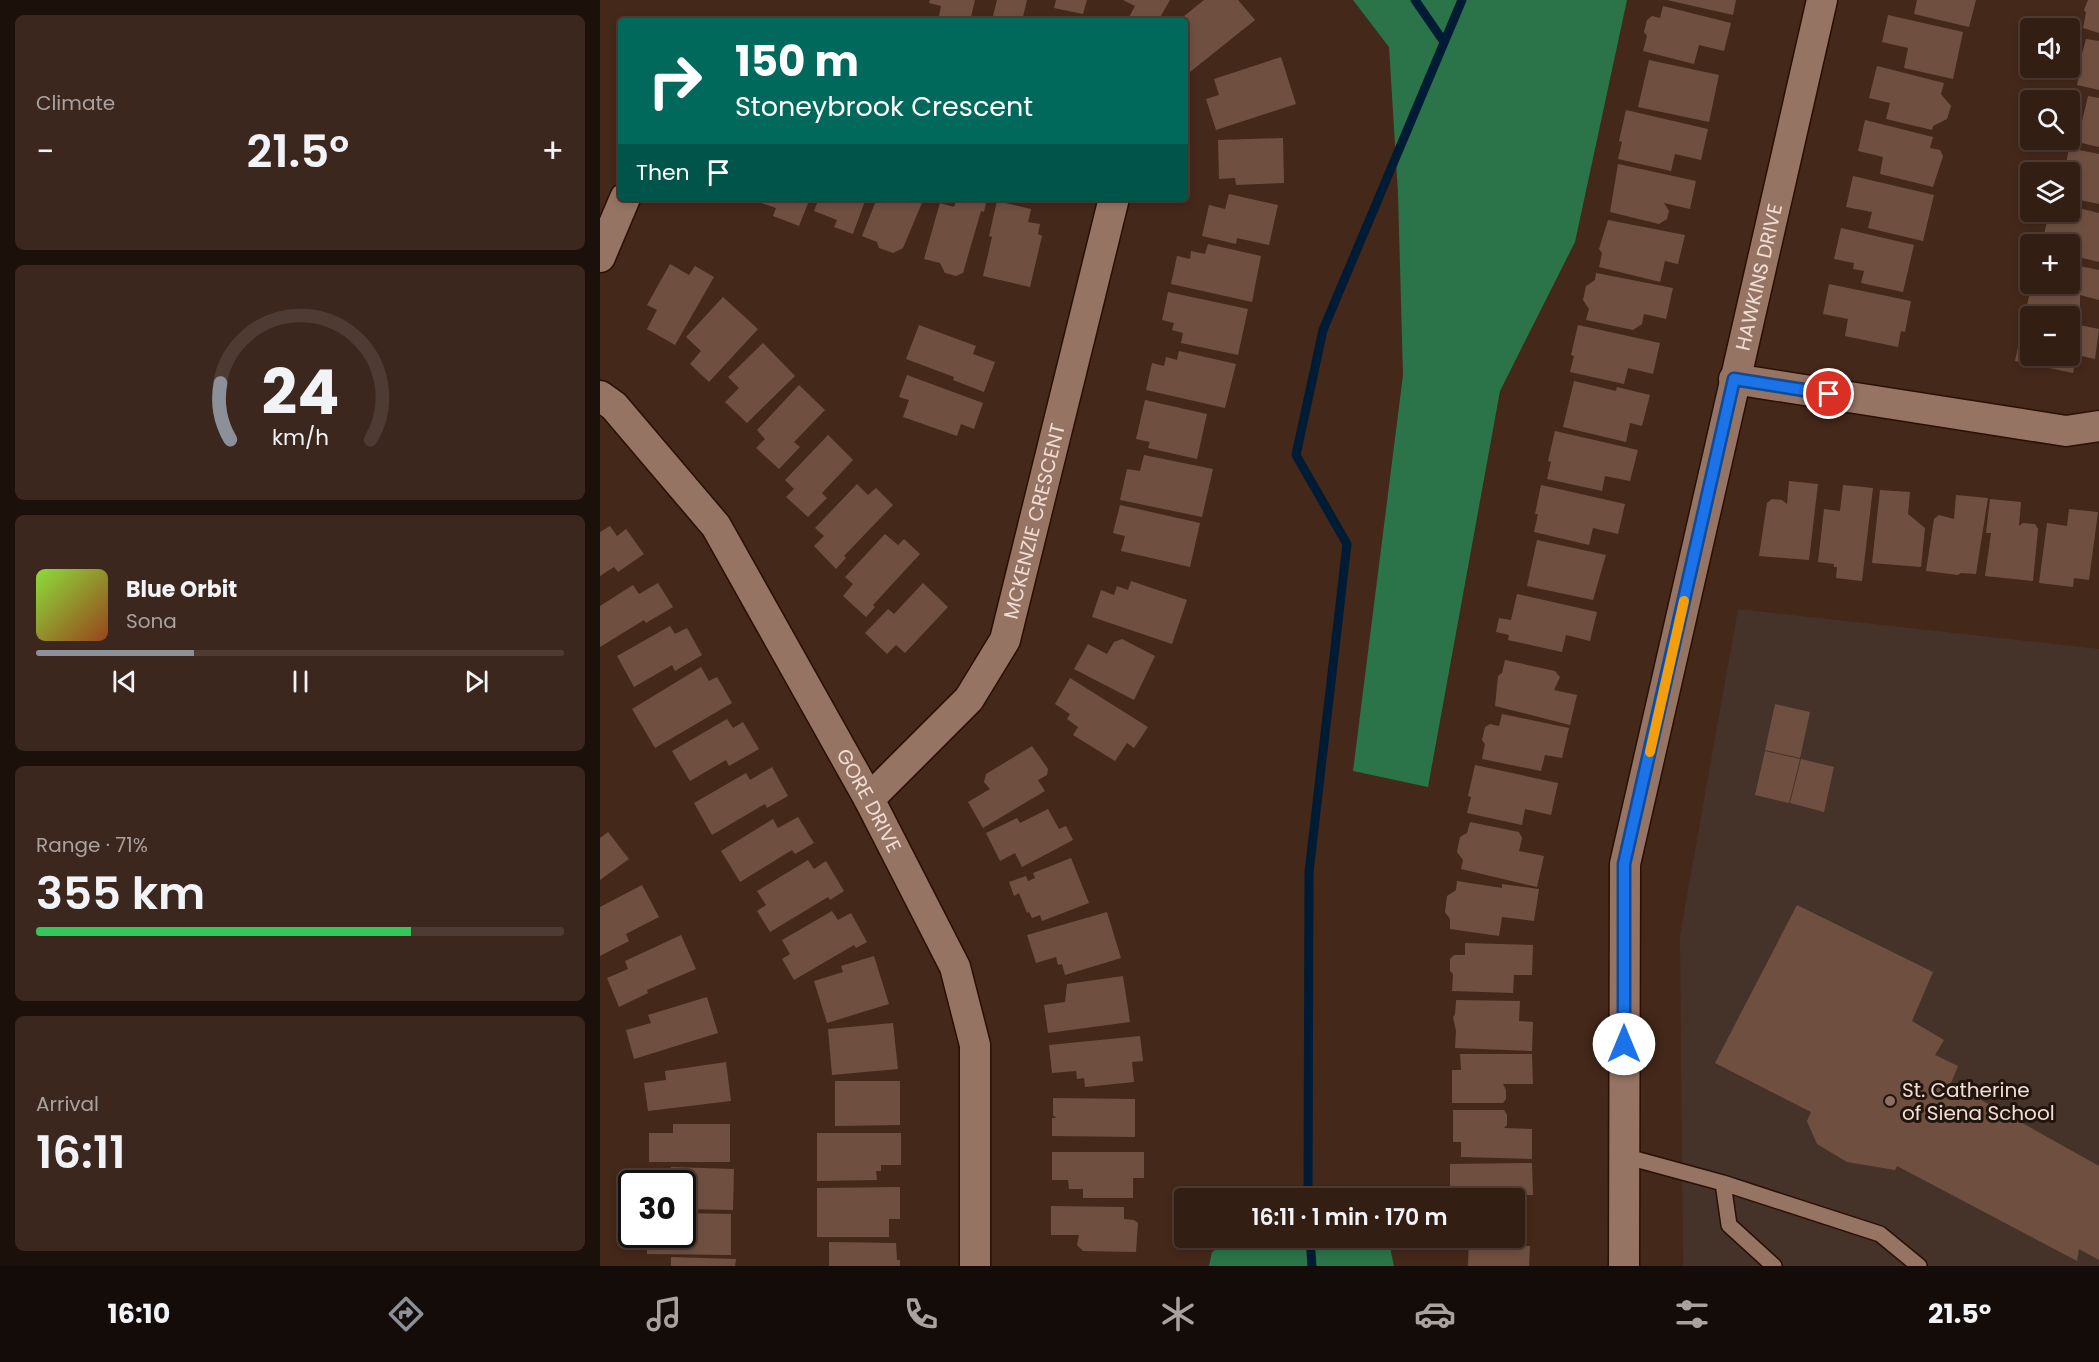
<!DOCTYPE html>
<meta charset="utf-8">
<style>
:root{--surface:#331e14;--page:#3b271d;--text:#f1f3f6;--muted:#a9a2a0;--line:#4e3c34;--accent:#8c9099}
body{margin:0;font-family:Poppins,sans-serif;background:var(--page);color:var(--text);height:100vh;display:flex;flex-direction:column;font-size:22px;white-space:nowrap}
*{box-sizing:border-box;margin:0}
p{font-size:20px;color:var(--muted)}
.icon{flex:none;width:33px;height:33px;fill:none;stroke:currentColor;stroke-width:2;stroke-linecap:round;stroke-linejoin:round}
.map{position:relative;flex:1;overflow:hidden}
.details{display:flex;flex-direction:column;gap:15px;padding:15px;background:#1c100b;width:600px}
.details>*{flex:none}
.guide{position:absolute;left:18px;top:18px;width:570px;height:183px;border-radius:6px;box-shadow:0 3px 9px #0003,0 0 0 2px var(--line);background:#00695c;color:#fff;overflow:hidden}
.tools{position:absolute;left:1420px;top:18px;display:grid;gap:12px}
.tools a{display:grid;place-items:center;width:60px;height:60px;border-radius:6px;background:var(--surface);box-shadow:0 3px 9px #0003,0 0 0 2px var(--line);font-size:30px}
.speed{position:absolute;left:18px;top:1170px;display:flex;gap:12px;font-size:30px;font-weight:700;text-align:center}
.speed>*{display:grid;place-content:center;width:78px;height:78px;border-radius:50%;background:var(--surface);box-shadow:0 3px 9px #0003,0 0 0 2px var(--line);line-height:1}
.speed .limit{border:3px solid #111;border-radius:9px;background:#fff;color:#111}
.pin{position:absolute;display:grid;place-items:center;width:51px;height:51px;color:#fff;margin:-26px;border:3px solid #fff;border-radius:50%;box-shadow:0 2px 6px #0007}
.me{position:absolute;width:66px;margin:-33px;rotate:0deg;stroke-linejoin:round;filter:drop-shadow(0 0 4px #0008)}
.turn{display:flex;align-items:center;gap:21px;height:126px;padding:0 18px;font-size:27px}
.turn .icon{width:78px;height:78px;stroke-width:2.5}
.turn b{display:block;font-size:42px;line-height:51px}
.then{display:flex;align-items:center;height:57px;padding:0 18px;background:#0003;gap:12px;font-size:22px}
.big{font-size:45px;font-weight:600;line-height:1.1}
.details .card{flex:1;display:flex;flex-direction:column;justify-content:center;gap:9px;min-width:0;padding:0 21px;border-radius:9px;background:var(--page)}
.details .dial{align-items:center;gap:0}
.dial svg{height:156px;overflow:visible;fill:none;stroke:var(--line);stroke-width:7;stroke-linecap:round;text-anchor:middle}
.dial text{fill:var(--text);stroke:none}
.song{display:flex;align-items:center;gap:18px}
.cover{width:72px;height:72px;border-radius:9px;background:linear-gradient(135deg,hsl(90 70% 55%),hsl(20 70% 35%))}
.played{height:6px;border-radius:3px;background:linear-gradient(90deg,var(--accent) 30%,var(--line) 30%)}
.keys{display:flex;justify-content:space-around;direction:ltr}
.heat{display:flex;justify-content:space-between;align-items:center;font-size:33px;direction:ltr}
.charge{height:9px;border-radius:4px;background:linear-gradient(90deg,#34c759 71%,var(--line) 0)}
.trip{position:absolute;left:574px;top:1188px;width:351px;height:60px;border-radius:6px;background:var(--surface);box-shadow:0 3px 9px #0003,0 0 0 2px var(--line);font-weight:600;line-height:60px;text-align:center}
.tabs{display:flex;height:96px;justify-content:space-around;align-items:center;background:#140c08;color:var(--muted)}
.tabs .icon{width:42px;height:42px}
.tabs .on{color:var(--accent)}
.tabs b{font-size:27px;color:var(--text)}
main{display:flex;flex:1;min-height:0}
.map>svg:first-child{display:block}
.education{fill:#45332a}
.forest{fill:#2b7449}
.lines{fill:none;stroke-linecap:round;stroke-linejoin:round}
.stream{stroke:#001c35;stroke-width:9}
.building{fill:#6f5040}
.service-casing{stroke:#2a1003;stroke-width:18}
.minor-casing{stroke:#2a1003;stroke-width:33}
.service{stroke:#967464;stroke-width:15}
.minor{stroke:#967464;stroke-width:30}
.route-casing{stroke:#114b97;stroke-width:15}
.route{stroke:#1a73e8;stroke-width:10}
.slow{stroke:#f59e0b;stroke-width:10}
.education-dot{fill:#8d6e63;stroke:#21150e;stroke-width:2}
.labels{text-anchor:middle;stroke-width:6;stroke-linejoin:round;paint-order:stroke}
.street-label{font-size:20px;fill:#f0ddd4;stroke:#21150e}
.poi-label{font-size:20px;fill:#f0ddd4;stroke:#21150e;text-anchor:start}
</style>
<main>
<section class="details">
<div class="card"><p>Climate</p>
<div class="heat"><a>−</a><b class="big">21.5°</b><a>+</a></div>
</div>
<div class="card dial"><svg viewBox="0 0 100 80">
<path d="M14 69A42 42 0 1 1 86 69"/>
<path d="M14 69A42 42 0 0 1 9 40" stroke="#8c9099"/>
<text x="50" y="56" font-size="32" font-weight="700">24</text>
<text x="50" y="72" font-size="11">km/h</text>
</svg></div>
<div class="card">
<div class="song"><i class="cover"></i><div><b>Blue Orbit</b><p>Sona</p></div></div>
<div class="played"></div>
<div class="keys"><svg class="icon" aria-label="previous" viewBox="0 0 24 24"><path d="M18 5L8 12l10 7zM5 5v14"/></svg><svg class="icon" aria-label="pause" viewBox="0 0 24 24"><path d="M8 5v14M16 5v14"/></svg><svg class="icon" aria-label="next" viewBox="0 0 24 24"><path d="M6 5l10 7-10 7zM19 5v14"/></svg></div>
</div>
<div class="card"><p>Range · 71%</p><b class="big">355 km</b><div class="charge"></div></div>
<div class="card"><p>Arrival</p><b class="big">16:11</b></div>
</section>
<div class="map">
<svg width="1499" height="1266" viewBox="0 0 1499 1266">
<rect width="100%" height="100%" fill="#44281a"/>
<path class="education" d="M1138,609L1499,649V1266H1083L1080,935Z"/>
<path class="forest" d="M753,0H1027L975,242L900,391L828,787L753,771L803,375L798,193L789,47Z
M633,1238H788L794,1266H609L612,1252Z"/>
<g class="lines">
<path class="stream" d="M815,0L844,42
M708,1198L709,872L747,544L696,455L723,330L862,0
M710,1238L712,1266"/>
</g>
<path class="building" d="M330,0H375L370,21L339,16L341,6L329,3Z
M397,0H427L422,21L392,20Z
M456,0H487L483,14L454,8Z
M523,0H570L558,21H527L535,6Z
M604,0H638L655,20L590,72L585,66V21H578Z
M1067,0H1136L1133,15Z
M1317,0H1376L1369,27L1314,14Z
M1488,0H1499V33L1483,28L1486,13L1484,10Z
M1063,6L1131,23L1124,51L1099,45L1094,64L1043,51L1047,36L1044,32L1047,20L1052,16L1060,18Z
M1288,15L1363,32L1353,79L1304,68L1308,48L1282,42Z
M1486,39L1499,41V90L1477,85L1480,71L1478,68Z
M681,57L696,104L616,130L606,99L619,95L614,79Z
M1049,60L1119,75L1109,122L1038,107Z
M1277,66L1344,83L1341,94L1351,106L1347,119L1333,126L1332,130L1286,119L1290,103L1269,98Z
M1488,96L1499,98V147L1477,142Z
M1026,110L1108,129L1101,160L1075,154L1071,171L1018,159L1022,142L1019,141Z
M1265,120L1333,137L1330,148L1340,150L1343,156L1333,187L1280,174L1283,157L1258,151Z
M683,138L684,183L636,185L635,178L619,179L618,140Z
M1469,148L1499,154V204L1470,198V172H1456L1458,163L1466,164Z
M1018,164L1096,181L1090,209L1064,203L1069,211L1067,219L1059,224L1010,212Z
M1253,176L1334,195L1323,241L1268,228L1272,212L1246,207Z
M629,194L678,205L669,245L637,238L636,244L602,236L609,205L625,209Z
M160,198H210L199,226L173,216L176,208L158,202Z
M219,198H266L253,234L234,227L237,220L214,211Z
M277,198H324L303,248L293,253L279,248L277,242L262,236Z
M357,198H370L386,203L384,212L381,211L363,273L356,276L345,273L340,263L324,259L340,203L354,207Z
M397,201L431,209L428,222L440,224L438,234L442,236L430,287L383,276L392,237L389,236Z
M1470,206L1499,213V262L1470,255V244H1442L1449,212H1470Z
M1008,220L1085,235L1078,264L1065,261L1060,282L999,267L1002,253L999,249Z
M1241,228L1314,245L1303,292L1261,283L1264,271L1253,269L1254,263L1234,259Z
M608,244L661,256L652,302L571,284L577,256L590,259L591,251L605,254Z
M70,264L89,275L95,266L114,277L75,345L47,329L57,310L47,305Z
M1470,264L1499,270V300L1480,295V311L1473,315L1427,305L1432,284H1470Z
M996,273L1073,288L1066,319L1044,314L1042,324L1033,330L986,320L989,309L983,300L986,286L995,280Z
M1229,284L1311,301L1305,332L1301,331L1298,347L1245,336L1248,319L1223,314Z
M568,292L648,309L638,355L581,343L583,333L572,330L574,323L562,320Z
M123,297L158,329L109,382L90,364L101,351L86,337Z
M1470,323L1499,329L1495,359L1477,355L1473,373L1415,361L1422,328L1431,330V356H1470Z
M319,325L376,346L373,354L395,362L384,392L353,380L354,377L306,359Z
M978,325L1060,343L1053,374L1028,368L1024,384L970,372L974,356L971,355Z
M163,343L195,376L147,423L125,402L139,388L128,377Z
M579,351L636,364L625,408L546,390L552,363L564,366L566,357L577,360Z
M307,375L383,403L374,429L361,424L357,436L303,417L309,400L299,397Z
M974,381L1016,391L1017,387L1050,395L1042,426L1030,423L1026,442L963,427Z
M199,385L225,410L194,442L200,447L179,469L156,448L165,439L157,430Z
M545,400L607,414L597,459L548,448L550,442L536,439Z
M955,431L1038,450L1030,481L1005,476L1002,491L947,479L951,462L948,461Z
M228,435L253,460L222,493L227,498L208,517L186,497L194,489L185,480Z
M544,455L613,469L602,517L520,500L527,469L540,471Z
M1189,481L1218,484L1209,560L1159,556L1167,503L1172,499L1182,500L1187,504Z
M257,484L268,495L276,488L293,505L244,556L246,558L236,569L214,546L224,536L215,528Z
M941,485L1025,504L1018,534L993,528L989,545L934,532L938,514H935Z
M1243,485L1273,488L1262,581L1236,578L1237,567H1234V564L1218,562L1224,509L1240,511Z
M1280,490L1310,492L1308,514L1325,528L1321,567L1272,563Z
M1356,495L1388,498L1376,574L1361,573L1358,575L1326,571L1334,519L1339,515L1354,519Z
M1390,499L1421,502L1419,526L1423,523L1435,524L1438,529L1433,581L1385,576L1391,533H1386Z
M520,505L600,523L590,567L521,551L525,536L513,533Z
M1469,509L1498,512L1489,580L1474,578L1473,587L1439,583L1447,523L1467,526Z
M10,526L17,536L26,529L44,554L18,572L14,567L0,576V532Z
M285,534L298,545L304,539L320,554L273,605L275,607L266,617L243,596L253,584L245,577Z
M937,540L1006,555L993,600L927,586Z
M531,581L587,600L572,644L492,617L501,590L514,595L517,586L528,590Z
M58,583L73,607L46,623L44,620L0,647V606L33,585L39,594Z
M323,583L348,607L305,653L296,645L287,654L265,633L288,609L294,614Z
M917,594L997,612L990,641L966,635L962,652L908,640L909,635L896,632L899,618L911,620Z
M70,626L75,634L87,628L102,655L75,671L72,665L34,687L17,656Z
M522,639L555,656L534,700L474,669L488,644L507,654L514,642Z
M905,660L955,671L960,677L954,690L977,695L970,725L895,706L898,676L902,673Z
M101,667L109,681L117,677L132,703L55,748L32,709Z
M470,678L548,727L534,748L527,743L515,761L473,735L478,727L467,719L470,714L455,704Z
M1175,704L1210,712L1200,758L1165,750Z
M902,714L969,728L962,758L945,755L941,771L882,759L885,744L882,740L885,727L890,724L899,726Z
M127,719L133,728L143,722L159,749L129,766L126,760L90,781L72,751Z
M432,746L448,769L447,775L438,780L445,791L383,828L368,802L390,789L384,782L386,774Z
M1165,751L1200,759L1189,803L1155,795Z
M1201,759L1234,767L1224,812L1190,803Z
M875,765L958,783L951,815L925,809L922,825L867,813L871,797L868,796Z
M172,767L188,796L167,808L165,804L112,835L94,803L146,773L150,780Z
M448,809L459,829L466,826L473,840L422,867L415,853L400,861L386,833L417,818L420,823Z
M198,817L214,843L195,854L192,850L140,882L121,851L173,819L178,828Z
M870,822L919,832L922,838L919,851L944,856L937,887L861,869L863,860L857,852L860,837L867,833Z
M8,832L29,859L0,880V838Z
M471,858L489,903L442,921L440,915L432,918L429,912L427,913L419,893L414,896L409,882L426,876L428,881L435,878L433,873Z
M208,860L214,869L226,861L244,891L230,900L228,897L170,932L157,911L166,905L157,891Z
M857,881L902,888V884L939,889L934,921L902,917L899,936L850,929V919L845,912L847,896L856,890Z
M42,885L59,917L26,934L29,941L0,956V907Z
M1197,905L1333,972L1312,1021L1344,1040L1335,1055L1358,1066L1351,1083L1499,1166V1260L1479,1249L1477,1261L1297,1166L1295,1170L1247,1162L1217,1144L1207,1121L1211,1112L1115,1063Z
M232,911L238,920L251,913L267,942L256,948L254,945L194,980L182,959L190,954L182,940Z
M507,912L521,958L465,975L462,964L458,965L456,957L436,963L427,935Z
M81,935L96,969L47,990L48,993L19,1007L7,978L28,969L25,961Z
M865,943L933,945L932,975H914L913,993L852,991L853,974L850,971V959L854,955H865Z
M274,956L289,1004L227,1023L214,981L243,972L241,966Z
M523,976L530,1022L448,1033L444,1005L465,1002L467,984Z
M107,997L118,1033L34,1059L26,1030L51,1023L48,1015Z
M856,1000L920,1001L919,1021L933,1022L932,1051L855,1048L856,1031L853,1017L855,1015Z
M293,1023L298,1069L232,1075L228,1029Z
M540,1036L543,1061L532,1062L534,1082L485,1087L484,1078L477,1079L476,1071L452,1073L449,1045Z
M860,1054H932L933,1084H903L906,1090V1099L903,1103H852V1070H861Z
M126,1062L131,1101L48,1111L44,1083L66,1080L65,1071Z
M235,1081H300V1125L235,1126Z
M453,1098L535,1099V1137L452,1136V1118H456L453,1115Z
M853,1110H904L907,1115V1125L904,1128L932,1129V1159L861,1157V1142H853Z
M73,1124H130V1162H49V1133H73Z
M217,1133H301V1165H281V1171H276L277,1180L217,1181Z
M452,1152H544V1178H533V1198H483V1189H469L468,1180H452Z
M932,1163L933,1195H904V1198H850V1164Z
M71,1167L134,1169L133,1210L82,1209V1184H49V1179H70Z
M300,1187V1219H289V1237H217V1188Z
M451,1206L524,1207V1219L534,1220L538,1223L536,1252L483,1251L477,1245L479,1235H451Z
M82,1213L131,1214V1255L47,1254V1234H82Z
M869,1238H914V1245L930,1246L929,1266H868Z
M229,1242L296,1243L297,1260H300V1266H229Z
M71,1257L136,1259L135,1266H71Z"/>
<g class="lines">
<g class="service-casing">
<path id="service" d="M1024,1156L1123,1183L1280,1234L1319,1266
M1123,1183L1129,1225L1174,1266"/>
</g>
<g class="minor-casing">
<g id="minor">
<path d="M0,257L25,198"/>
<path d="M1134,379L1466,431L1499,426"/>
<path id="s1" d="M0,396L14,406L116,526L269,799L355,967L375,1045V1266"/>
<path id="s2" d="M269,799L369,699L405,640L514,198"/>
<path id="s3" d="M1024,1266L1025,864L1222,0"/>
</g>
</g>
<use href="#service" class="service"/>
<use href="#minor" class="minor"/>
</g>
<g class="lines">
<g class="route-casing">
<path id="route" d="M1024,1044V864L1134,379L1229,394"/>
</g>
<use href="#route" class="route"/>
<path class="slow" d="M1050,752L1084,601"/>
</g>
<circle class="education-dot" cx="1290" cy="1101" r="6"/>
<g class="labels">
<g class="street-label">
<text dy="7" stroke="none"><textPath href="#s3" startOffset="1004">HAWKINS DRIVE</textPath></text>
<text dy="7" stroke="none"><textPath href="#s2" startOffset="333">MCKENZIE CRESCENT</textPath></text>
<text dy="7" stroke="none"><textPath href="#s1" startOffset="489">GORE DRIVE</textPath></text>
</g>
<g class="poi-label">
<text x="1302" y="1097">St. Catherine<tspan x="1302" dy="23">of Siena School</tspan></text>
</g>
</g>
</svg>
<div class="tools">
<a><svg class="icon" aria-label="sound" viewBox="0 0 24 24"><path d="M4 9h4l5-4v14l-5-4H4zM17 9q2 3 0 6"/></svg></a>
<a><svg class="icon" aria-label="search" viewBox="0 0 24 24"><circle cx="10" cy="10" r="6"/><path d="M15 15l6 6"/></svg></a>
<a><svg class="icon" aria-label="layers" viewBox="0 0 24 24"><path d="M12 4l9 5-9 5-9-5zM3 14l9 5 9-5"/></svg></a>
<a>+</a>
<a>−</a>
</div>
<div class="speed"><div class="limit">30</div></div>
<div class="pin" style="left:1229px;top:394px;background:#d93025"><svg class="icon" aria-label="arrive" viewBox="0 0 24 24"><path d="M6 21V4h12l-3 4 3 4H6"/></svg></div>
<svg class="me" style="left:1024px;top:1044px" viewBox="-20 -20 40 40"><circle r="19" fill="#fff"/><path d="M0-13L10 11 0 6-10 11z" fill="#1a73e8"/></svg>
<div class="trip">16:11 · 1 min · 170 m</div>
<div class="guide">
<div class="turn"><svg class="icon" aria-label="right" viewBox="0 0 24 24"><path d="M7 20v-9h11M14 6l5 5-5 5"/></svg><div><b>150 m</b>Stoneybrook Crescent</div></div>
<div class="then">Then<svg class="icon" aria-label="arrive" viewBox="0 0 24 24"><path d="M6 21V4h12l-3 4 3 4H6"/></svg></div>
</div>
</div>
</main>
<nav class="tabs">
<b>16:10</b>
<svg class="icon on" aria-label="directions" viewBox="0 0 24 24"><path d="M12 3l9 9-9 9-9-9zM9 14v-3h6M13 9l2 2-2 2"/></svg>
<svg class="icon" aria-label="music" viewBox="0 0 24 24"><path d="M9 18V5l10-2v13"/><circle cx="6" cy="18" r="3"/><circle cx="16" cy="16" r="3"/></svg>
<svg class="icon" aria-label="phone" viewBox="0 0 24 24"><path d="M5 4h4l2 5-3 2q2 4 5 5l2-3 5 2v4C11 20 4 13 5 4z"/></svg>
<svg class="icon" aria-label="climate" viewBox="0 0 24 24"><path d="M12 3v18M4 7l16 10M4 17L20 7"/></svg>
<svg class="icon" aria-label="car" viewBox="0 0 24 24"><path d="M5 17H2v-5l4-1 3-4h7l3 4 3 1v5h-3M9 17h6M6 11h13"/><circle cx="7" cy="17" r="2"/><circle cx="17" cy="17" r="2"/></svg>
<svg class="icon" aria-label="filters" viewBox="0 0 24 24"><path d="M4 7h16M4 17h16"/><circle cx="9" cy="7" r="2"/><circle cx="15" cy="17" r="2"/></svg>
<b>21.5°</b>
</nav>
